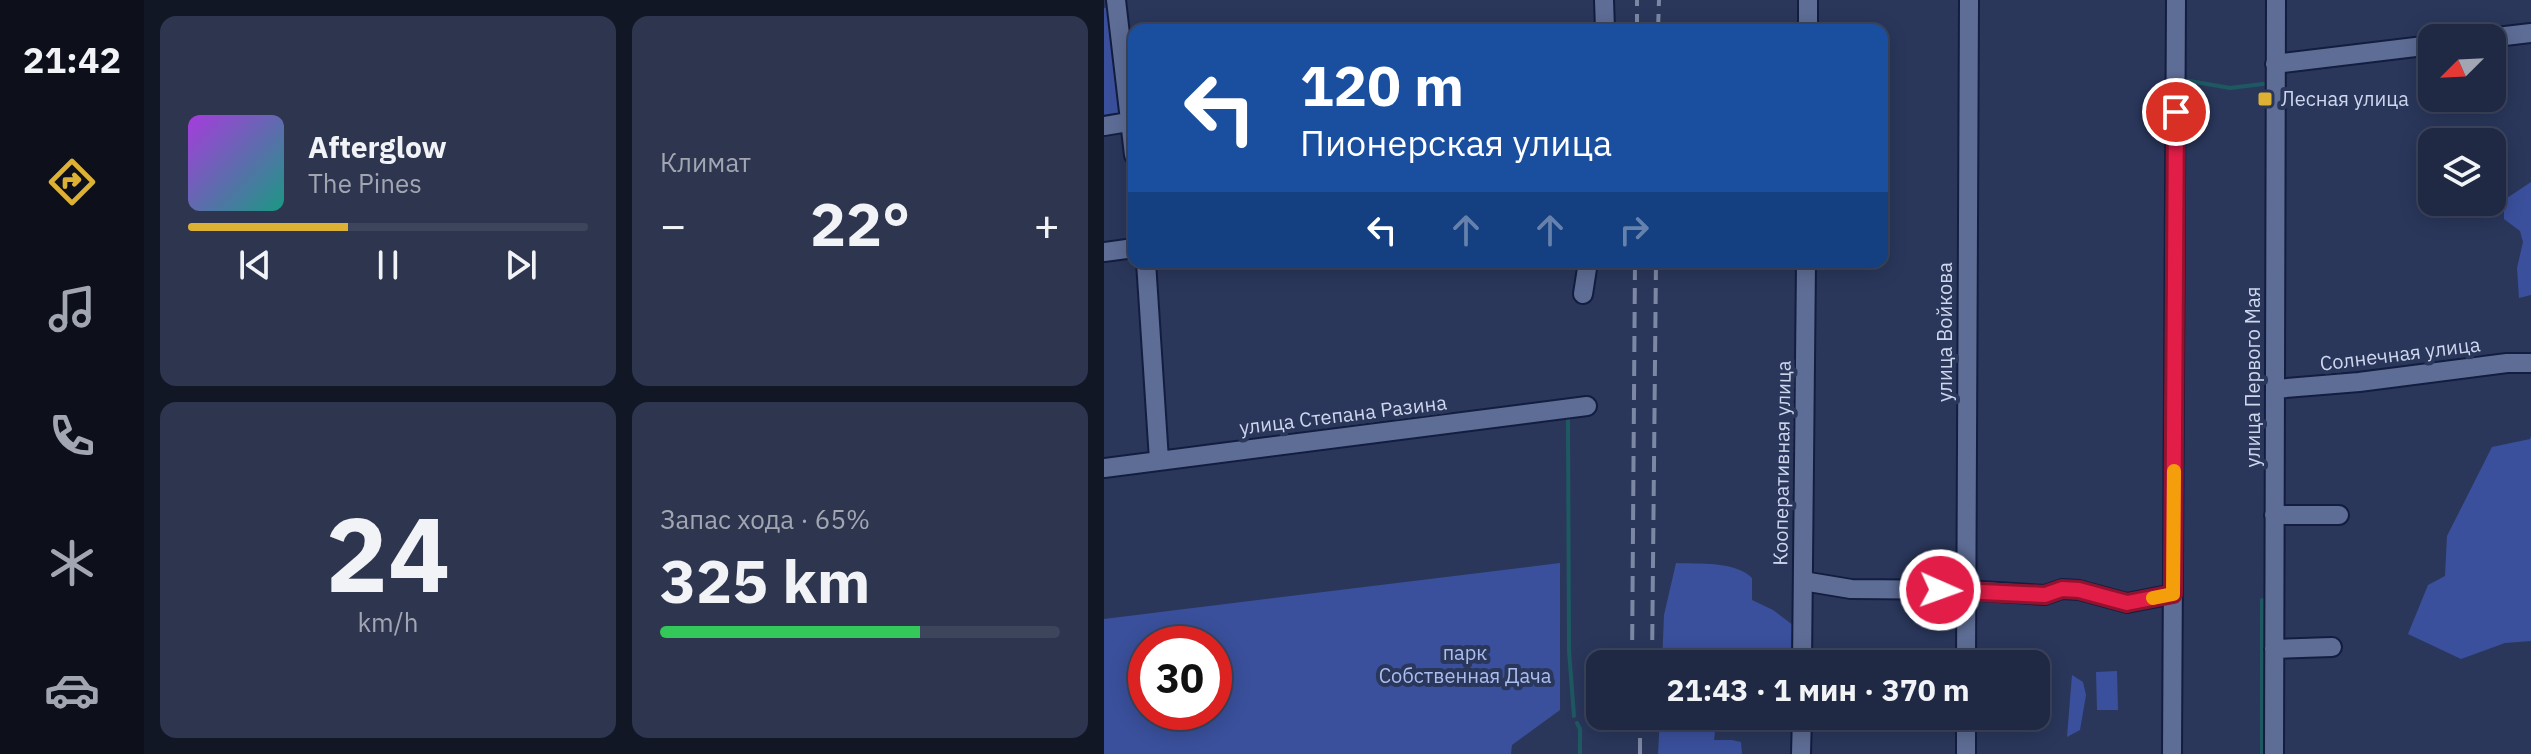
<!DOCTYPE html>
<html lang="ru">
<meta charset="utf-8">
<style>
:root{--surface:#202944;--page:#2d354f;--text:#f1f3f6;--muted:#a2a6b2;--line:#3d455d;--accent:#ddb133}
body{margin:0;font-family:"IBM Plex Sans",sans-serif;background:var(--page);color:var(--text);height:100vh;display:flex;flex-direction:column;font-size:30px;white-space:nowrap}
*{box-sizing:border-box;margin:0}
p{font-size:26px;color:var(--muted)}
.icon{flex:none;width:44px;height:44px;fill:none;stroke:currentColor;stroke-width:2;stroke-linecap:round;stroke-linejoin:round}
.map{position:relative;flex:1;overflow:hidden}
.sheet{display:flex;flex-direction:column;gap:16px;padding:16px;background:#121725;width:960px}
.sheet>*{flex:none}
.guide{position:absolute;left:24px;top:24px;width:760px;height:244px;border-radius:16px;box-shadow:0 4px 20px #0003,0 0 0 2px var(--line);background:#1a4fa0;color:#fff;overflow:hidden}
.needle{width:52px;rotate:246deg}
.tools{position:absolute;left:1314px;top:24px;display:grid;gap:16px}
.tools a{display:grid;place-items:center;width:88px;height:88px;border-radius:16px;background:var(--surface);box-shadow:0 4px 20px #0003,0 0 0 2px var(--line);font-size:40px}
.speed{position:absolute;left:24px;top:626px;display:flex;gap:16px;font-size:40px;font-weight:700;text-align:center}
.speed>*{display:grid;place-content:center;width:104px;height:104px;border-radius:50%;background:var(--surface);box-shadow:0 4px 20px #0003,0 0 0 2px var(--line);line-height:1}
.speed .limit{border:12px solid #d22;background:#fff;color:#111}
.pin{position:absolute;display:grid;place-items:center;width:68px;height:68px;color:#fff;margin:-34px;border:4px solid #fff;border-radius:50%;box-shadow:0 2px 8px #0007}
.me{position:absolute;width:88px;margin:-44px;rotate:92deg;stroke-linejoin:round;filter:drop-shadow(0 0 6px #0008)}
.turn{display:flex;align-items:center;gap:28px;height:168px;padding:0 40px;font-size:36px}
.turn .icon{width:104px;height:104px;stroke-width:2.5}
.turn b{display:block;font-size:56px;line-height:68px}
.lanes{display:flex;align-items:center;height:76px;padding:0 40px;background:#0003;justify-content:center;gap:40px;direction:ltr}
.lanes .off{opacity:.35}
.big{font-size:60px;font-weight:700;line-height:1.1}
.sheet .widget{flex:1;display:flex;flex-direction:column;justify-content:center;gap:12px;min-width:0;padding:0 28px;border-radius:16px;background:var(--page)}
.sheet .dial{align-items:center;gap:0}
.dial b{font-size:104px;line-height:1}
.song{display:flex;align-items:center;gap:24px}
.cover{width:96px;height:96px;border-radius:12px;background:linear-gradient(135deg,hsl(280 70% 55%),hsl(170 70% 35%))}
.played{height:8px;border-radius:4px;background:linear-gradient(90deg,var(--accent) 40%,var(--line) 40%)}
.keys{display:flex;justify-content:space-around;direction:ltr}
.heat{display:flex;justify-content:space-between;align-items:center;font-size:44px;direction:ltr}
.charge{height:12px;border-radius:6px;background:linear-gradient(90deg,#34c759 65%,var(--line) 0)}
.sheet .tiles{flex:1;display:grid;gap:16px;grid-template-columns:repeat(2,1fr)}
.trip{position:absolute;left:482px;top:650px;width:464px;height:80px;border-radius:16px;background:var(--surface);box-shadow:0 4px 20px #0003,0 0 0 2px var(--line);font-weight:700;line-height:80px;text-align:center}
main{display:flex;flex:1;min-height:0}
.menu{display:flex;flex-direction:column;width:144px;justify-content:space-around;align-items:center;background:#0d101b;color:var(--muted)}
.menu .icon{width:56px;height:56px}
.menu .selected{color:var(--accent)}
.menu b{font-size:36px;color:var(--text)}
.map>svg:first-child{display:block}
.green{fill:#3a509c;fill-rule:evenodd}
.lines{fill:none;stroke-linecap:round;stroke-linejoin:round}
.stream{stroke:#1e5961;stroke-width:4}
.minor-casing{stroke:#131d3f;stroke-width:22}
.minor{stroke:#5e6d96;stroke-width:18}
.rail{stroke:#7c87a4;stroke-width:4;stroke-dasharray:16 8;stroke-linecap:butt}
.route-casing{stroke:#92132f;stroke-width:20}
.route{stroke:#e11d48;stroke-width:14}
.slow{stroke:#f59e0b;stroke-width:14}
.poi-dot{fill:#ddb133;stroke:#2a375b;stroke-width:3}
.labels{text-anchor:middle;stroke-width:8;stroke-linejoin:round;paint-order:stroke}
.poi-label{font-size:20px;fill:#cdd6ed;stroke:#2a375b;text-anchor:start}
.street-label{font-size:20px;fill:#cdd6ed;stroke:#2a375b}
.park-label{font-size:20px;fill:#abbdee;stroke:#2a375b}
</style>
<main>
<nav class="menu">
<b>21:42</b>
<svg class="icon selected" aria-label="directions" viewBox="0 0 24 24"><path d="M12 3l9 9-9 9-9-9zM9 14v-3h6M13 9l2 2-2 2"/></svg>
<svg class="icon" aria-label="music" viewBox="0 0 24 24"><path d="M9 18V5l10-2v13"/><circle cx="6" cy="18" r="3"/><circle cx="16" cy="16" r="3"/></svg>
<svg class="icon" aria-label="phone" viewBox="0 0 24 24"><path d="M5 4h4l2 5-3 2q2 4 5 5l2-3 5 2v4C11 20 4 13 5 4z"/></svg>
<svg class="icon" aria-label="climate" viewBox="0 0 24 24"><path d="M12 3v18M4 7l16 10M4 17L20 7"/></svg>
<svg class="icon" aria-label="car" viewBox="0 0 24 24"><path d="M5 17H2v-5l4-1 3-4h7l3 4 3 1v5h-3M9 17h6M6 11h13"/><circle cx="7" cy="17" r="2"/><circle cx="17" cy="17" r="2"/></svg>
</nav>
<section class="sheet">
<div class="tiles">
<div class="widget">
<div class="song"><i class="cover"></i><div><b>Afterglow</b><p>The Pines</p></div></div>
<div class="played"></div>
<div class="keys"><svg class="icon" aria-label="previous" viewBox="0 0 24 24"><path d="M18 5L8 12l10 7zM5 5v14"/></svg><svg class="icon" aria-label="pause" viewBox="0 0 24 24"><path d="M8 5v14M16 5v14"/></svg><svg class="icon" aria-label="next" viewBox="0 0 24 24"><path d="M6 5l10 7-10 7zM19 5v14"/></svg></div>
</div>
<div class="widget"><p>Климат</p>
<div class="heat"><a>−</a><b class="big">22°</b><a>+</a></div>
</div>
<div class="widget dial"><b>24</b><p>km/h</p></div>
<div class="widget"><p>Запас хода · 65%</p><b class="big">325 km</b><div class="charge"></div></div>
</div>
</section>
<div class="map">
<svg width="1427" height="754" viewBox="0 0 1427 754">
<rect width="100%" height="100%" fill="#2a375b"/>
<path class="green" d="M6,7L17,111L15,116L0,122V8Z
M1427,182V295L1415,298L1413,268L1419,242L1416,231L1400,219V200Z
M1427,436V641L1401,643L1357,659L1304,634L1324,585L1341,576L1343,536L1388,447L1426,439Z
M456,563V710L408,745L407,754H0V619ZM110,644V712H42V644Z
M572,563C594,564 632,561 648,578V600L669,610L690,626L689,664H558L560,615Z
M1013,671L1014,710H993L992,672Z
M968,675L979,682L982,695L976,730L963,737Z
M556,716H609L619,724L611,732L610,740H628L637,742L638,754H554Z"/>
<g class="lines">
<path class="stream" d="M1080,80L1126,88L1159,84
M1080,115V198
M464,415L465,651L470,716
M473,723L476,729V754
M1158,754V600"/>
<g class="minor-casing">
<path id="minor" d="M12,0L30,155
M500,0L501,30
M704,0V30
M1384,38L1427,33
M1171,64L1328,45
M0,126L30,121
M0,252L30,248
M42,262L55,460
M479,294L484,262
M1171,389L1255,382L1403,363H1427
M0,468L483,406
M1170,515H1235
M699,581L747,589L862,590L941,595L958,589L975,590L1023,603L1069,594
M1170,649L1228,647
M698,664L702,262
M862,664L865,0
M697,754L698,716
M862,754V716
M1068,754L1072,0
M1170,754L1172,0"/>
</g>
<use href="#minor" class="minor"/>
<path class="rail" d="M533,30V0
M554,30L555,0
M528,664L531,262
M548,664L552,262
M536,754V716"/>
</g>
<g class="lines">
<g class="route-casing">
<path id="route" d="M836,590L941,595L958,589L975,590L1023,603L1069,594L1072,112"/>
</g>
<use href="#route" class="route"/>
<path class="slow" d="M1049,598L1069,594L1070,471"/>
</g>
<rect class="poi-dot" x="1153" y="91" width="16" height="16" rx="4"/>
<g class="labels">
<g class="poi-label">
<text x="1177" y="106">Лесная улица</text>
</g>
<g class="street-label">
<text transform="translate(841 332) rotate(-90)" y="7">улица Войкова</text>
<text transform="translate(1296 354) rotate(-7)" y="7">Солнечная улица</text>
<text transform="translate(1149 377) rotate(-90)" y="7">улица Первого Мая</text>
<text transform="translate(239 415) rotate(-7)" y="7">улица Степана Разина</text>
<text transform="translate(678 463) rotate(-89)" y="7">Кооперативная улица</text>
</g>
<g class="park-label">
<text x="361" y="660">парк<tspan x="361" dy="23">Собственная Дача</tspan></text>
</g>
</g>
</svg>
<div class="tools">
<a><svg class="needle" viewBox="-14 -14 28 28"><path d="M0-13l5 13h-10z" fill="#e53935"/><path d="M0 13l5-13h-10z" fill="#a2a6b2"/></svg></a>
<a><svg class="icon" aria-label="layers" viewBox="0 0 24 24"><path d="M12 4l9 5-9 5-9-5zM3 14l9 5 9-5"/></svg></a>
</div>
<div class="speed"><div class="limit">30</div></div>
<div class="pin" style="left:1072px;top:112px;background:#d93025"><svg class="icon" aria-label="arrive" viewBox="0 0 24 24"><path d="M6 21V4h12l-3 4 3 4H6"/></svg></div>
<svg class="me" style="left:836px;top:590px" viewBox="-20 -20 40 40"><circle r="17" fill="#e11d48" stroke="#fff" stroke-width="3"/><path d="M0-11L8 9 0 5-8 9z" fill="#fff"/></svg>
<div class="trip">21:43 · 1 мин · 370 m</div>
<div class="guide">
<div class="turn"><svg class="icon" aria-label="left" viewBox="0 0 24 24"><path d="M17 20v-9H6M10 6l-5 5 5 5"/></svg><div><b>120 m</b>Пионерская улица</div></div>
<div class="lanes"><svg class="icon" aria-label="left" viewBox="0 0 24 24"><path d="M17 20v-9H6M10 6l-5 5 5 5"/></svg><svg class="icon off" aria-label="ahead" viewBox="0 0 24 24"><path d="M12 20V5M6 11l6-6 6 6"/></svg><svg class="icon off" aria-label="ahead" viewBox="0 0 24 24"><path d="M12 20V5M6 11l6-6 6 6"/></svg><svg class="icon off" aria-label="right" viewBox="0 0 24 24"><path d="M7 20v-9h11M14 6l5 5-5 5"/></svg></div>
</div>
</div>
</main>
